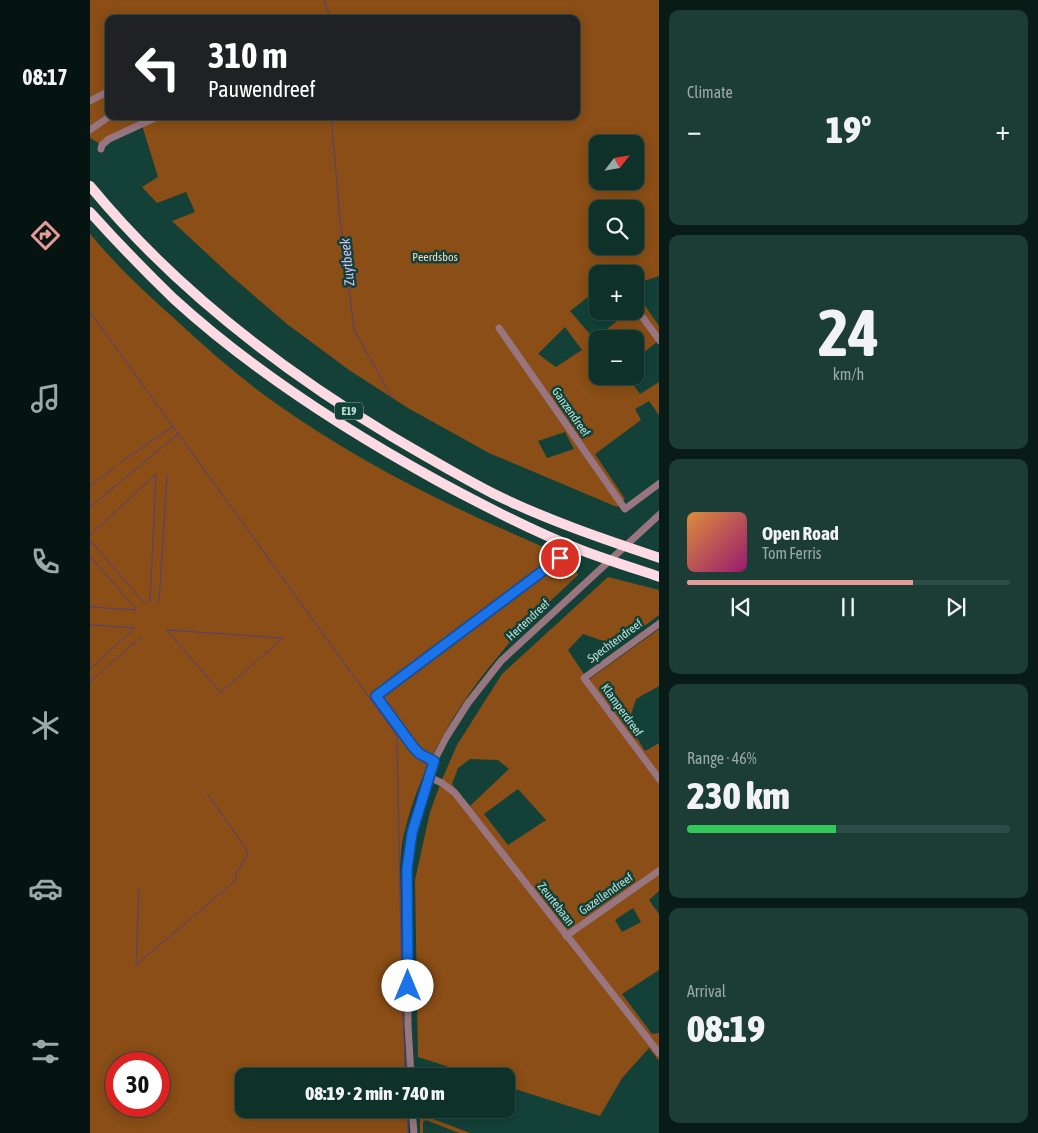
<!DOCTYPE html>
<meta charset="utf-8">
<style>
:root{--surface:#0e312a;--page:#1c3d36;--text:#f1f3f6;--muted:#9ba9a8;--line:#2e4c47;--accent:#e69b98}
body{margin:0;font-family:"Asap Condensed",sans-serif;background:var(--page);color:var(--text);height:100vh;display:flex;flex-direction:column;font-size:19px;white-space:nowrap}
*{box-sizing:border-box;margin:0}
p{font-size:16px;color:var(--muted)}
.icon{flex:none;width:28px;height:28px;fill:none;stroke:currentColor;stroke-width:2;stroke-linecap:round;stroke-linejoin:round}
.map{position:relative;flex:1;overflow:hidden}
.panel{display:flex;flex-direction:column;gap:10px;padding:10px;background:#081b17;width:379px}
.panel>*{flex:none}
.top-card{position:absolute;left:15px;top:15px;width:475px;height:105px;border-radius:10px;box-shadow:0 2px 12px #0003,0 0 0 1px var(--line);background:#202124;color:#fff;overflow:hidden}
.needle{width:32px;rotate:59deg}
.fabs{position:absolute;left:499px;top:135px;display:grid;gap:10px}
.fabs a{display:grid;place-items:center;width:55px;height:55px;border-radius:10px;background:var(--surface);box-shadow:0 2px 12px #0003,0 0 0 1px var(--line);font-size:25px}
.speed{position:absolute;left:15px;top:1052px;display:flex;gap:10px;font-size:25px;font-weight:700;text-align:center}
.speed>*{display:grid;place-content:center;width:65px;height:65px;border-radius:50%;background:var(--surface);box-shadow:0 2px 12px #0003,0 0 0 1px var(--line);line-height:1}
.speed .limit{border:8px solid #d22;background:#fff;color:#111}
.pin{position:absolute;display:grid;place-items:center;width:42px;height:42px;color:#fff;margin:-21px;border:2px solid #fff;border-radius:50%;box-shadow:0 1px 5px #0007}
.me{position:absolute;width:55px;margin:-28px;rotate:0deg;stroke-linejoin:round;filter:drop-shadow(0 0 4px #0008)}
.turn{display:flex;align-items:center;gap:18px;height:105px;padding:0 20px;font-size:22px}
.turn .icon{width:65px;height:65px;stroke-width:2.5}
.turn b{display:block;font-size:35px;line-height:42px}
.big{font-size:38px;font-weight:800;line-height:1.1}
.panel .tile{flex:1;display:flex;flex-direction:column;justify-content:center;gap:8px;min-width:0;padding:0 18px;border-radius:10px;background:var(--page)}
.panel .dial{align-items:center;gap:0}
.dial b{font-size:65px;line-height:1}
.song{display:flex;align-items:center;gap:15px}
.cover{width:60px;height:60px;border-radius:8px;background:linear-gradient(135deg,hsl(30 70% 55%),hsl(320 70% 35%))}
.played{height:5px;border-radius:2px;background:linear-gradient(90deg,var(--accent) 70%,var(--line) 70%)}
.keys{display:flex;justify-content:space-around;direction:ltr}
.heat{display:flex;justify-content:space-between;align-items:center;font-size:28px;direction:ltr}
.charge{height:8px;border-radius:4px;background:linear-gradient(90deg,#34c759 46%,var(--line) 0)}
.trip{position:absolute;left:145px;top:1068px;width:280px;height:50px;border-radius:10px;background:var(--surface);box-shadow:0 2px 12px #0003,0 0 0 1px var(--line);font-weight:800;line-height:50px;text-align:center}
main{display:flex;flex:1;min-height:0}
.menu{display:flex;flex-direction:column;width:90px;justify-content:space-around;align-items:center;background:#061411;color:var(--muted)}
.menu .icon{width:35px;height:35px}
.menu .current{color:var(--accent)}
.menu b{font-size:22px;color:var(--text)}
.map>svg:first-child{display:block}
.forest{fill:#8a4e16;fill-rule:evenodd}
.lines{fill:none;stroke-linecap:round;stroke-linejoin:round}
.stream{stroke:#553f7f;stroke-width:1}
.minor{stroke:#997580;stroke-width:7}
.highway{stroke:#fedae5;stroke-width:10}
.route-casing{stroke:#114b97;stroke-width:12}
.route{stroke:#1a73e8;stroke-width:9}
.labels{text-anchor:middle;stroke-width:5;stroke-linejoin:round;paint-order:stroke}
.shield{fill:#134138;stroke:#88b1a7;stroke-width:1}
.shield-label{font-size:11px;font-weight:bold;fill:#bae1d7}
.park-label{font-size:12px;fill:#fdd9be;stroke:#134138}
.street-label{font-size:12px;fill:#bae1d7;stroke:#134138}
.water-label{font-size:14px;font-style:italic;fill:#cfbef7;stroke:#134138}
</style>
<main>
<nav class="menu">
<b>08:17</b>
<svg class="icon current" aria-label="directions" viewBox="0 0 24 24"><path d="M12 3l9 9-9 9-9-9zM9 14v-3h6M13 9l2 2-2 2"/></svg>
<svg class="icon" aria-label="music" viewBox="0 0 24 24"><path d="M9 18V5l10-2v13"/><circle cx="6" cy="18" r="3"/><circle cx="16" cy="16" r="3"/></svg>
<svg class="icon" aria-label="phone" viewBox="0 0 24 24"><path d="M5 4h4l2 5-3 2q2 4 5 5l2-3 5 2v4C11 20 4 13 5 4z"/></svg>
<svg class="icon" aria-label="climate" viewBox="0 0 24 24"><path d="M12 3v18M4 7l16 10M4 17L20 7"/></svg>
<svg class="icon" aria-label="car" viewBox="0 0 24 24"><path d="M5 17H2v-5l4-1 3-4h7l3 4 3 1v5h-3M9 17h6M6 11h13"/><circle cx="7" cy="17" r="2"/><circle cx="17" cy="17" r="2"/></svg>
<svg class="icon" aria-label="filters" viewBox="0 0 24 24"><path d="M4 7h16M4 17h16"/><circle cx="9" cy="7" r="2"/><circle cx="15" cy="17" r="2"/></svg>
</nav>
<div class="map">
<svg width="570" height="1133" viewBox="0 0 570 1133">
<rect width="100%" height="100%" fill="#134138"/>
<path class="forest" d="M0,0H569V276L545,284V274H508L507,290L480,311L504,339L531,318L527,311H545V291L569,326V340L545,360V339H508V376H537L550,394L569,382V415L559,401L545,409L551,420L505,454L535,499L527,507L399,453L318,408L259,370L197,324L140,275L82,221L105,212L96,192L67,203L52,187L68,177L51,122L10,144L0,138V133L25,116H486V19H19V88L0,97ZM508,144H545V181H508ZM508,209H545V246H508ZM475,327L492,350L466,367L448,354ZM475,432L484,449L457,458L448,441Z
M19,94V112L0,126V104Z
M0,234C26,265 55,293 86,320C117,349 149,377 184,402C276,468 379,516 482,559L488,575C461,601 433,625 410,654C366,706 330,767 314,834C311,845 311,857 310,868L315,1076H154V1109H317L318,1133H0ZM26,1064H69V1106H26Z
M518,577L569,590V615L528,646L493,634L478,650L498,680L569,629V686L546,699L538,724L555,751L569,743V891L559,900L569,914V970L532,994L562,1034L569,1033V1061L559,1048L532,1078L510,1116L416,1086V1076H387L328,1057L325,880L340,812L351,782L367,745L412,674ZM380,759L408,760L419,769L380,806L362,784L368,768ZM428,789L456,820L418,845L394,814ZM543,908L551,922L532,932L525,920Z
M330,1114L380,1133H369L336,1120L333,1122V1133H330Z"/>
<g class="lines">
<path class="stream" d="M234,0L241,19
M241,116L250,219L264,329L302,398
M0,312L307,736L312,1001L316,1076
M30,463L83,426
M0,486L25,467
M0,507L88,434
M0,535L65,475
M0,540L55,604
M0,556L47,610L0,607
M69,602L77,475
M60,603L66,475
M0,625L45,628L0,669
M77,630L193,638L131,692Z
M0,682L51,637
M49,888L46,965L145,881L146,873L158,855L156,849L117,793
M318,1109V1133"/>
<path class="minor" d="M0,101L19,91
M0,130L20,116
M11,149L12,145L19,139L69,116
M545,307L570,341
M409,328L535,509L570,483
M570,623L494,678L570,780
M344,761L330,754L324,748L287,696L470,558
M339,777L352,783L365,793L569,1053
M476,936L570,870
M321,1076L318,1025L317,869L322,833L344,761L357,736L378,703L411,661L570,514
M322,1109L324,1133"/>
<path class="highway" d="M0,186C84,288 188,368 301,436C335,456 369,476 404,494C457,520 513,539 570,558
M0,212C27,242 55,271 84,299C163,371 255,430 348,481C394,506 442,531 491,550C517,560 543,568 570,577"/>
</g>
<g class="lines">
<g class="route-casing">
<path id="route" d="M318,986L317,869L322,833L344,761L330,754L324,748L286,696L470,558"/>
</g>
<use href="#route" class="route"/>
</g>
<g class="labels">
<rect class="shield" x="245" y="402.5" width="28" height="17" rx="4"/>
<g class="shield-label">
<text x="259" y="415">E19</text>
</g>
<g class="park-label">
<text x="345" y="261">Peerdsbos</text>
</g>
<g class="street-label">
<text transform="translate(481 412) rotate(55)" y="4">Ganzendreef</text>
<text transform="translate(438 620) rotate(-43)" y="4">Hertendreef</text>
<text transform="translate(525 641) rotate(-36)" y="4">Spechtendreef</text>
<text transform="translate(532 710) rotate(54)" y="4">Klamperdreef</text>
<text transform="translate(516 894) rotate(-35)" y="4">Gazellendreef</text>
<text transform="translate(466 904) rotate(52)" y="4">Zeurtebaan</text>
</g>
<g class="water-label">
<text transform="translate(257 262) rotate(-96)" y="5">Zuytbeek</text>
</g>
</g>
</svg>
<div class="fabs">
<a><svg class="needle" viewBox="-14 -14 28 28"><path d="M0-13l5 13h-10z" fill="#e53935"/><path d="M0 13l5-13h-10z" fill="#9ba9a8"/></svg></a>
<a><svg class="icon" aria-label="search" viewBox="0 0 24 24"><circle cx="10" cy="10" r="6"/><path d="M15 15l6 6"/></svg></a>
<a>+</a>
<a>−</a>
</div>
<div class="speed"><div class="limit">30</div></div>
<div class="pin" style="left:470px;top:558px;background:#d93025"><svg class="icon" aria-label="arrive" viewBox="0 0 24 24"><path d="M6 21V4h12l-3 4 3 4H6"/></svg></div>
<svg class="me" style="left:318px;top:986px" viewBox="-20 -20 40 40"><circle r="19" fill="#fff"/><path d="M0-13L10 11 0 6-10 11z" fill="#1a73e8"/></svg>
<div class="trip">08:19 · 2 min · 740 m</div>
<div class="top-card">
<div class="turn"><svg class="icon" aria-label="left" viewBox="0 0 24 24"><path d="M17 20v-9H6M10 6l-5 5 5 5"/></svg><div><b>310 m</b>Pauwendreef</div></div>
</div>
</div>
<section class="panel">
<div class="tile"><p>Climate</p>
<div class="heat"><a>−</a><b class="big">19°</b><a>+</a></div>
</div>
<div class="tile dial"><b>24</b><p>km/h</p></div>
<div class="tile">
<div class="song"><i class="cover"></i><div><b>Open Road</b><p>Tom Ferris</p></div></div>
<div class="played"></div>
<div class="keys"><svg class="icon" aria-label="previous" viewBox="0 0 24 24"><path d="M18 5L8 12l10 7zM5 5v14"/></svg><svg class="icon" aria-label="pause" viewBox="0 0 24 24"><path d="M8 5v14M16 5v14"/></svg><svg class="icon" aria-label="next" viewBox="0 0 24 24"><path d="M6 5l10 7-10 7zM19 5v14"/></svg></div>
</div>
<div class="tile"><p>Range · 46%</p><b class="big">230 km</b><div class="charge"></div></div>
<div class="tile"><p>Arrival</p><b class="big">08:19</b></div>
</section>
</main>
